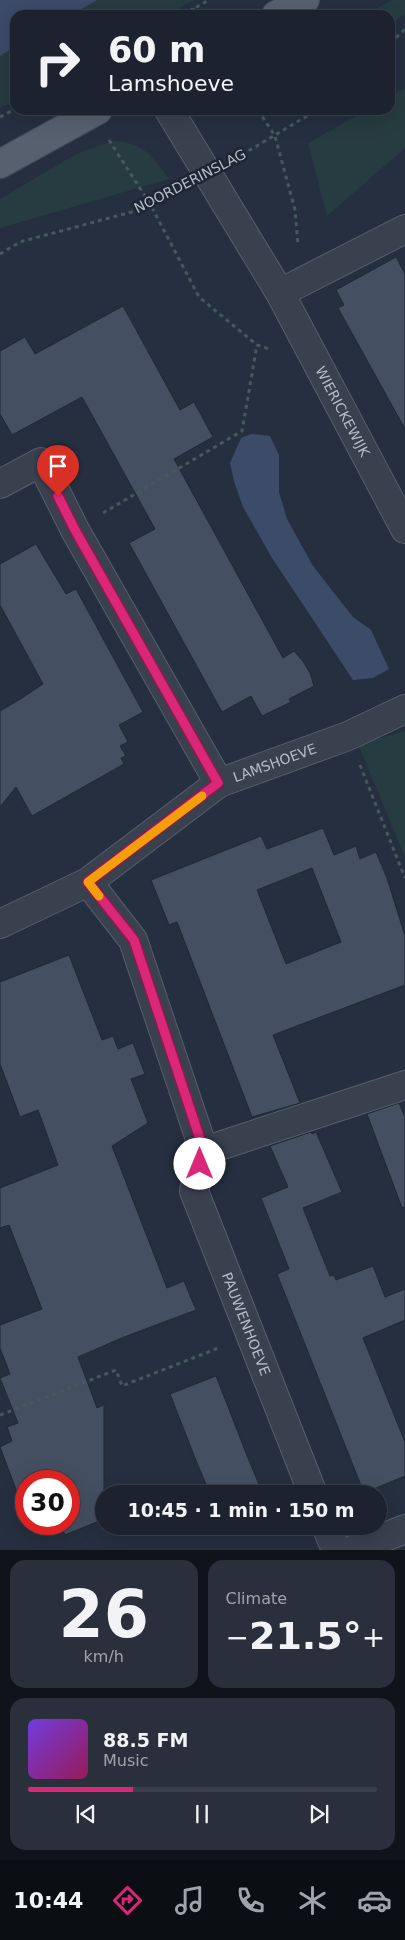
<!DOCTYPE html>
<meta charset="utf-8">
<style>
:root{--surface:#1c232f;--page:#292f3b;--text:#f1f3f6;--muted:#a0a4aa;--line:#3a404b;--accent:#db2777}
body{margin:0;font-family:"DejaVu Sans",sans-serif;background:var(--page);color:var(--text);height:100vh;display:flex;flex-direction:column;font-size:19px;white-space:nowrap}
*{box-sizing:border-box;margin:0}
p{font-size:16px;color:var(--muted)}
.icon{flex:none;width:28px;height:28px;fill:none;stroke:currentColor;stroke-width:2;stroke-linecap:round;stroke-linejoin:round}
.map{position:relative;height:1550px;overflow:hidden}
.drawer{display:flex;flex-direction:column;gap:10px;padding:10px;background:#0f131a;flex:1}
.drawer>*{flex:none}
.hud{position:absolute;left:10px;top:10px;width:385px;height:105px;border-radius:15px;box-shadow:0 5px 20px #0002,0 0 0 1px var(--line);background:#1c232f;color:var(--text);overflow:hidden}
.speed{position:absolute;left:15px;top:1470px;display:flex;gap:10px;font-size:25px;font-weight:700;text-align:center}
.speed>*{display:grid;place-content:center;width:65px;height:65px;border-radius:50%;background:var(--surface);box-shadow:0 5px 20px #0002,0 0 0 1px var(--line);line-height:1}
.speed .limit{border:8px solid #d22;background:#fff;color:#111}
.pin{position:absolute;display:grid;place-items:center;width:42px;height:42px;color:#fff;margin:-51px -21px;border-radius:50% 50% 50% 0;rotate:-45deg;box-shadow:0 0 5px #0007}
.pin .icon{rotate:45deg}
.me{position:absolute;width:55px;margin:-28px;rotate:0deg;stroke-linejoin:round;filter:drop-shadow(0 0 4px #0008)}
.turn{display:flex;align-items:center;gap:18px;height:105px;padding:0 15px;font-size:22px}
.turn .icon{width:65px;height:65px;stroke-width:2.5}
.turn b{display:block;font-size:35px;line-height:42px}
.big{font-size:38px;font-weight:800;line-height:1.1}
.drawer .card{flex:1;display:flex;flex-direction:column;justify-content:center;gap:8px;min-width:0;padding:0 18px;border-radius:15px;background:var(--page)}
.drawer .dial{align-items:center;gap:0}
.dial b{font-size:65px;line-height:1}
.song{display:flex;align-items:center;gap:15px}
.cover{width:60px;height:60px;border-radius:8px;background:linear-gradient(135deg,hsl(260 70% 55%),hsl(330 70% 35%))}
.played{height:5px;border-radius:2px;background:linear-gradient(90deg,var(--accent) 30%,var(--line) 30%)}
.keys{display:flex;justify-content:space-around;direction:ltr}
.heat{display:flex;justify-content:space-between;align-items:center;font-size:28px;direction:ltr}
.drawer .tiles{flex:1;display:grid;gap:10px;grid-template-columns:1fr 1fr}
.card:last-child{grid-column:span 2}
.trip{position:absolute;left:95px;top:1485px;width:292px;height:50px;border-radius:25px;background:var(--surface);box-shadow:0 5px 20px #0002,0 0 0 1px var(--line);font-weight:800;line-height:50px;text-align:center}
.tab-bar{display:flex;height:80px;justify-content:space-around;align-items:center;background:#0b0e13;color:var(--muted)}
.tab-bar .icon{width:35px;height:35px}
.tab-bar .current{color:var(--accent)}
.tab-bar b{font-size:22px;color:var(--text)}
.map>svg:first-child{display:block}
.green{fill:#273c40}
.water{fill:#3b4b68}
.building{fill:#444f61;stroke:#202836;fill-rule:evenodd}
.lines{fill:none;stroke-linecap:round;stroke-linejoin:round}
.minor-casing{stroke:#575f6d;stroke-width:30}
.major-casing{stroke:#424a58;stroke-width:30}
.path{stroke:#45595d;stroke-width:3;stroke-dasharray:4 4;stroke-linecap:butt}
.minor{stroke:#39414f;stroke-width:28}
.major{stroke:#57606f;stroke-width:28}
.route-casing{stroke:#8e194d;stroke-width:12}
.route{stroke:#db2777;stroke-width:9}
.slow{stroke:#f59e0b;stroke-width:9}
.labels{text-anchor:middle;stroke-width:5;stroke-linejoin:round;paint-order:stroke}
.street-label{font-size:14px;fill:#b5bcca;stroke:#1e2634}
</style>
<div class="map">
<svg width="405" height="1550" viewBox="0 0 405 1550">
<rect width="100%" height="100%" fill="#252f3f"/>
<path class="green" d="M97,0H194L167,15H71Z
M392,0H405V14L398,18L390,26V15H364Z
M15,47V100L0,108V56Z
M405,88V148L327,216L308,143L367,110H390V97Z
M113,141C145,143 151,155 169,179L0,228V199L76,154Z
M405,731V857L358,744Z"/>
<path class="water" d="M0,0H97L71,15H15V47L0,56Z
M251,434L270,436L279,455V492L287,519L313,566L353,617L371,630L389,669L373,678L353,680L272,558L243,507L234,481L230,463L241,438Z"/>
<path class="building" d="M396,257L405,274V429L338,308L344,305L336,290Z
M123,306L180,410L194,402L213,437L174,459L283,658L294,651L303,661L310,673L314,686L289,699L291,702L262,716L251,696L222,712L129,543L155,529L82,397L12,435L0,414V351L25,337L35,354Z
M36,544L66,594L76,589L143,712L119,725L128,742L120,746L126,756L121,758L124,764L32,816L16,787L0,807V711L22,698L43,684L0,605V564Z
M323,828L334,855L356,846L360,859L376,852L387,878L405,936V985L273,1035L300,1103L252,1117L177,922L169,925L151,880L261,836L267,849ZM312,868L341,942L286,964L257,890Z
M69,955L102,1040L113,1036L118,1049L133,1043L145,1074L131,1079L148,1123L112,1146L167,1288L184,1281L196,1310L124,1337L78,1357L97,1408L104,1405V1519L65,1535L60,1524H69V1481H26V1488L17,1492L0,1447L12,1441L7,1427L18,1423L0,1378L10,1374L0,1348V1325L42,1309L9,1225L0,1228V1188L58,1165L38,1110L20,1117L0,1064V982Z
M399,1103L405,1117V1207L402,1208L367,1114Z
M311,1132L312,1134L316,1132L342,1192L303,1208L330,1276L334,1275L336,1280L373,1266L385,1297L405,1289V1320L363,1338L405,1442V1476L364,1493L277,1274L289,1269L261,1198L288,1187L270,1146Z
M216,1376L248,1458L263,1494H210L195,1458L170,1394Z"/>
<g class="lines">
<g class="minor-casing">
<g id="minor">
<path id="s1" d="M169,110L280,293L405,529"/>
<path d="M280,293L405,229"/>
<path d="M0,484L41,462L75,530L219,783"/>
<path d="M88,882L133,940L204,1151L405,1085"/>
<path id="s2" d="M0,924L88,882L219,783L348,736L405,709"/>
<path id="s3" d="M204,1151L194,1191L313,1494"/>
<path d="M326,1526L336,1550"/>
<path d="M353,1550L405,1529"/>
</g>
</g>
<g class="major-casing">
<path id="major" d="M276,15L305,0
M0,164L98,110"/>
</g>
<path class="path" d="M193,8L197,15
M182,15L209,0
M390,43L405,29
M258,110L275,136L295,210L298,246
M0,117L15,109
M109,140L150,204L199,297L257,345L272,350
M235,159L317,110
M0,254L20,242L139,210L179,190
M103,513L242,431L257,345
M360,765L405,878
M0,1415L116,1370L122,1386L221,1347"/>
<use href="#minor" class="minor"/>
<use href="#major" class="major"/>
</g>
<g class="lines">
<g class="route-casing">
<path id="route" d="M58,496L75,530L218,783L88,882L134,940L204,1151L200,1164"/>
</g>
<use href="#route" class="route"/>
<path class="slow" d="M99,896L88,882L202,796"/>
</g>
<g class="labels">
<g class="street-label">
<text transform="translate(190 181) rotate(-27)" y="5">NOORDERINSLAG</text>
<text dy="5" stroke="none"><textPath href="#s1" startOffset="348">WIERICKEWIJK</textPath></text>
<text dy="5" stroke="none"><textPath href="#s2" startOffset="321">LAMSHOEVE</textPath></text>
<text dy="5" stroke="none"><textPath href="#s3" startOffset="184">PAUWENHOEVE</textPath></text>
</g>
</g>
</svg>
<div class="speed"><div class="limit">30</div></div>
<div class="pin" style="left:58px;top:496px;background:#d93025"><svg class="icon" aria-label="arrive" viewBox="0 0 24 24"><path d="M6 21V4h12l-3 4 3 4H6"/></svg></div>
<svg class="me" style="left:200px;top:1164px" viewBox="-20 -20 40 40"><circle r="19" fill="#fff"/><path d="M0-13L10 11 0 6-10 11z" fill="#db2777"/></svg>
<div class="trip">10:45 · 1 min · 150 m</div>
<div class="hud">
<div class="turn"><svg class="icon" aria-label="right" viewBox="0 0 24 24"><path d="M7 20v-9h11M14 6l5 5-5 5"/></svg><div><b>60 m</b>Lamshoeve</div></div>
</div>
</div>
<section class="drawer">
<div class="tiles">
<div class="card dial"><b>26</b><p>km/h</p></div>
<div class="card"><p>Climate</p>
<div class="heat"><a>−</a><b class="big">21.5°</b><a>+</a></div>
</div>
<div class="card">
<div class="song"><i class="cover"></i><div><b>88.5 FM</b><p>Music</p></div></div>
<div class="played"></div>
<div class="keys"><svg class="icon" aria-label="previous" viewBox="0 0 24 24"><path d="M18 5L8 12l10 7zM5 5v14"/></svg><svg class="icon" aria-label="pause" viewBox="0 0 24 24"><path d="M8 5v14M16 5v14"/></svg><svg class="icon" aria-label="next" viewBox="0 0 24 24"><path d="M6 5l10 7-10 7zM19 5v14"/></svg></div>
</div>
</div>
</section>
<nav class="tab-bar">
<b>10:44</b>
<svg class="icon current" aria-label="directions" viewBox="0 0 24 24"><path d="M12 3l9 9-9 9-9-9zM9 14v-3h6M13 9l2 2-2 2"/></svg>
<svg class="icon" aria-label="music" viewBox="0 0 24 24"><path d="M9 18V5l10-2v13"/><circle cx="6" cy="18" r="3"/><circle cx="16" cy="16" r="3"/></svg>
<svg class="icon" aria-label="phone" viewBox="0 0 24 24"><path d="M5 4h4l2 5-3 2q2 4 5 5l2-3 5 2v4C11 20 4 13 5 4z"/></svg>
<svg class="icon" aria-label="climate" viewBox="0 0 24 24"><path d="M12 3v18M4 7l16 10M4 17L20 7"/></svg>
<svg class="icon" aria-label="car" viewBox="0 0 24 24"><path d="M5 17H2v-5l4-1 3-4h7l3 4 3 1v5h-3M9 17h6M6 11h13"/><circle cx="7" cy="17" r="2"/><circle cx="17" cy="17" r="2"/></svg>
</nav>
